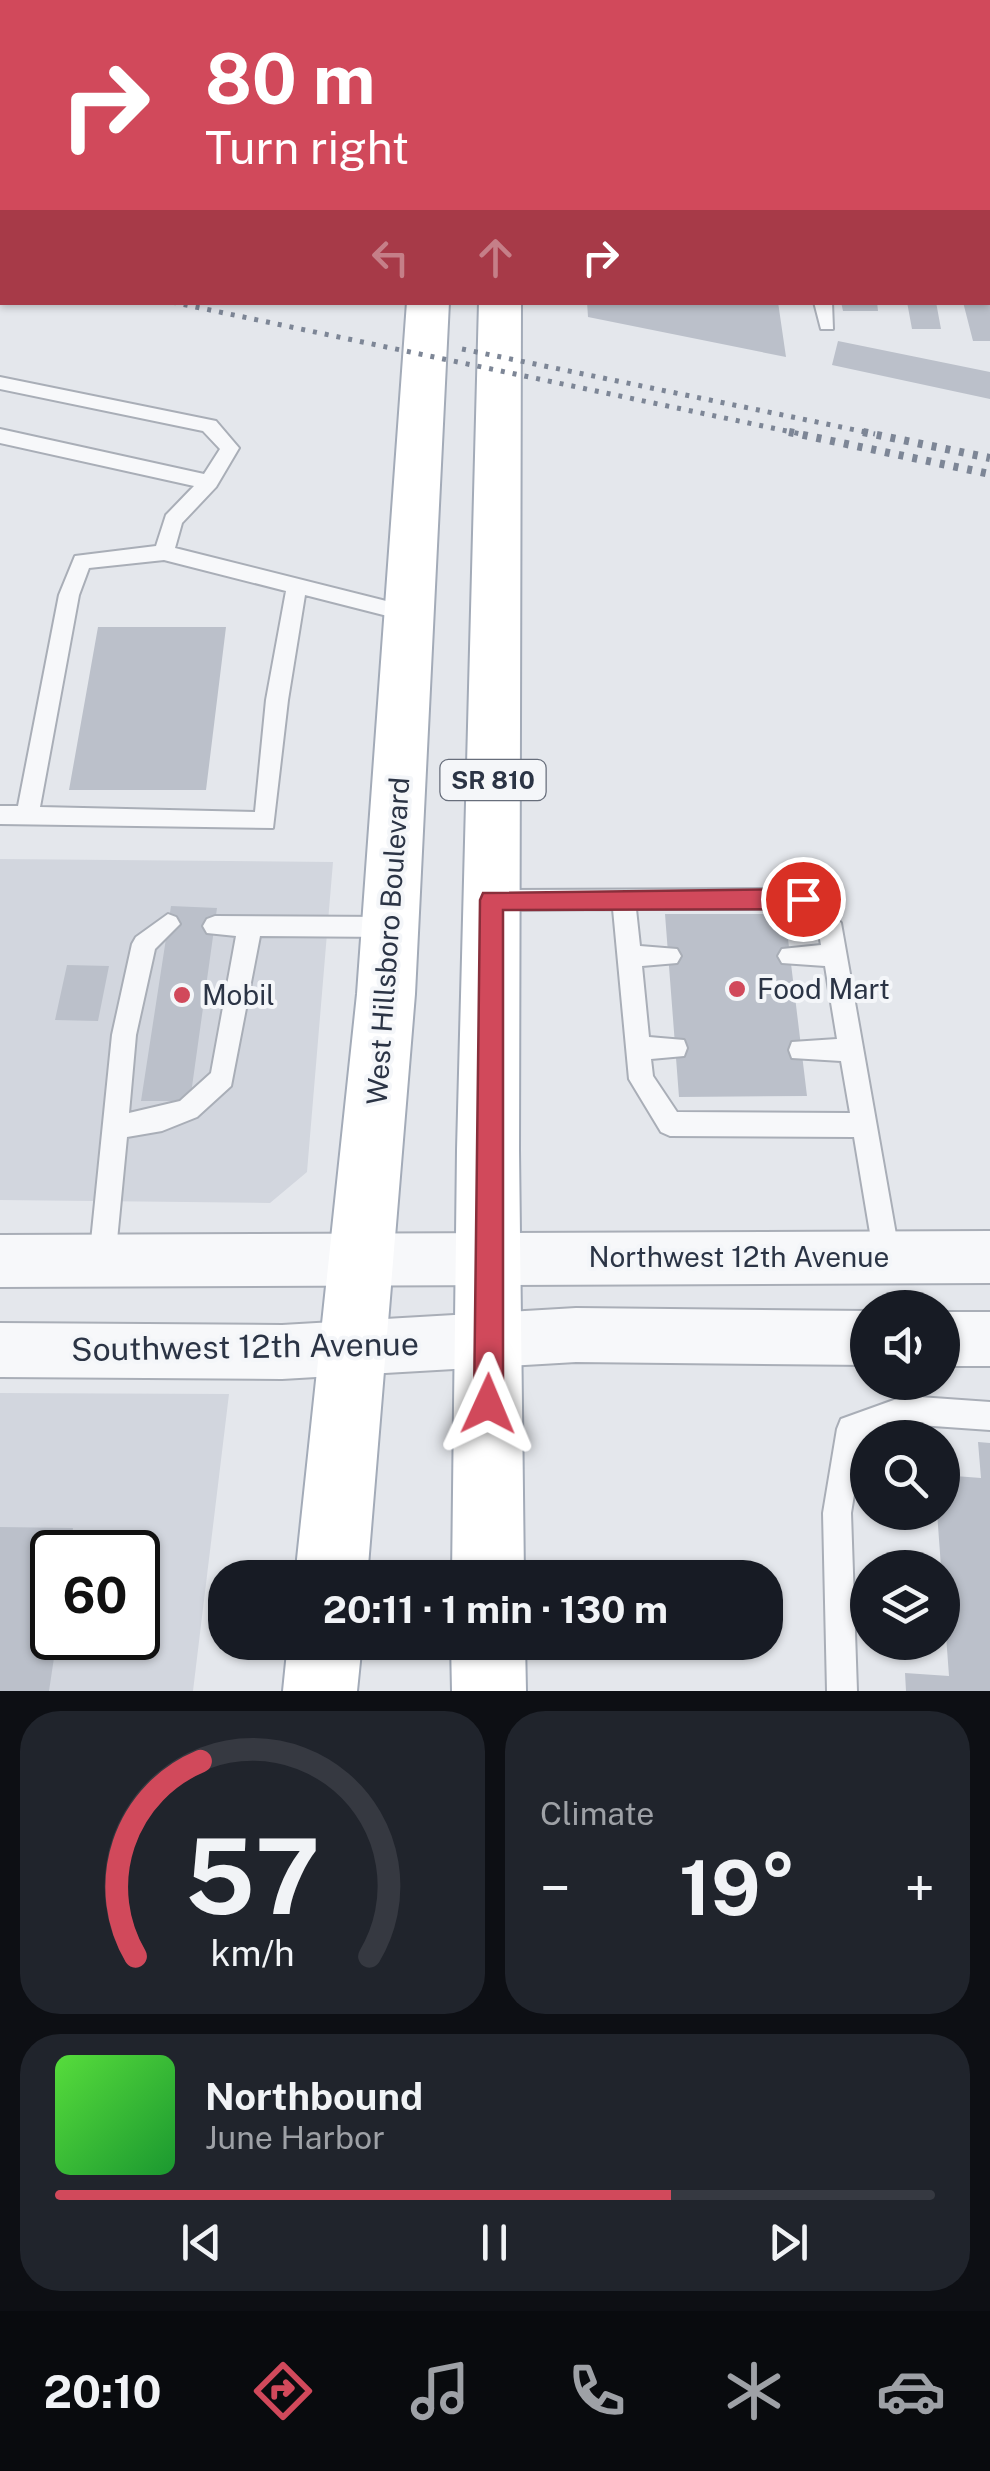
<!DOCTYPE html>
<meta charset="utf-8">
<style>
:root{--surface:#171b24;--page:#20242c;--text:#f1f3f6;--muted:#9ea1a6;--line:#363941;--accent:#d1495b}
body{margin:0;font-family:"Public Sans",sans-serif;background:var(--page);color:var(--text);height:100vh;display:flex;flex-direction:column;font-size:38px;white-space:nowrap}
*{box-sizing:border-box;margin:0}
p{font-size:32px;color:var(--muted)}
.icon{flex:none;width:55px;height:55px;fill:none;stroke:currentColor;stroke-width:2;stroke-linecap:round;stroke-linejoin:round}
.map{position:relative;height:1691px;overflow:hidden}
.drawer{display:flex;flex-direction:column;gap:20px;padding:20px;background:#0d0f14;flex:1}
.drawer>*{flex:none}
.banner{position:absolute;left:0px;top:0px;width:990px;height:305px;box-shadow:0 2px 8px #0004;background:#d1495b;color:#fff;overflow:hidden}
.buttons{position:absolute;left:850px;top:1290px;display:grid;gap:20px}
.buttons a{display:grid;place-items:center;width:110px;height:110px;border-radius:50%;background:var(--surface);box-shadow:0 2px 8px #0004;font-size:50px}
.speed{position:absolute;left:30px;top:1530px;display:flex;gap:20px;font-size:50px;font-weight:700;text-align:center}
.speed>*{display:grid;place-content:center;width:130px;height:130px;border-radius:50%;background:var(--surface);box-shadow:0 2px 8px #0004;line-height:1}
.speed .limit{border:5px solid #111;border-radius:15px;background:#fff;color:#111}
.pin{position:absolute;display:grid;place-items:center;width:85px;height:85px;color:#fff;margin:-42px;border:5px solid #fff;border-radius:50%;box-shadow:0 2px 10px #0007}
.me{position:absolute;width:110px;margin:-55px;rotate:1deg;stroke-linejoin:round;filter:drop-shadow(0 0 8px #0008)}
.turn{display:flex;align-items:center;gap:35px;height:210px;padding:0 40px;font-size:45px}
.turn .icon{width:130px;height:130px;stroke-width:2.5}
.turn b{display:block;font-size:70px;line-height:85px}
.lanes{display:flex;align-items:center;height:95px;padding:0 40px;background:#0003;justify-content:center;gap:50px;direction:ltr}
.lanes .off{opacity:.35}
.big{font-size:75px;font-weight:700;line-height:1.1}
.drawer .card{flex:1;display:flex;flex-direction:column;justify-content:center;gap:15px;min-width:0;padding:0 35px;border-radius:40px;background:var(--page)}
.drawer .dial{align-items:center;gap:0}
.dial svg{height:260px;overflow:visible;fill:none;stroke:var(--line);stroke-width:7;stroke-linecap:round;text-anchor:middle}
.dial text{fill:var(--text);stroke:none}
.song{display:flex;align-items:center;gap:30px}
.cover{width:120px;height:120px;border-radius:15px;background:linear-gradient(135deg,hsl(110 70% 55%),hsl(130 70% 35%))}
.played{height:10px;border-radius:5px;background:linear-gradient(90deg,var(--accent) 70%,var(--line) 70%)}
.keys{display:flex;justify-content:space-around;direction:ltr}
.heat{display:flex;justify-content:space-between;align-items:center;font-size:55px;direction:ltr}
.drawer .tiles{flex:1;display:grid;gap:20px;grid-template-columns:1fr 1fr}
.card:last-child{grid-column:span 2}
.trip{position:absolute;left:208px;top:1560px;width:575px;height:100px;border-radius:40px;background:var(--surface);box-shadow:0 2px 8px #0004;font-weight:700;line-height:100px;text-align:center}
.dock{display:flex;height:160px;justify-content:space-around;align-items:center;background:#090b0e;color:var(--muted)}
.dock .icon{width:70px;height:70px}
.dock .current{color:var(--accent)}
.dock b{font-size:45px;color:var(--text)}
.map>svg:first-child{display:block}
.built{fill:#d2d6de;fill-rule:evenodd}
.building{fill:#bbc0ca}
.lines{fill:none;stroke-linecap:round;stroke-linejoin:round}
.service-casing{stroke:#a9aeb7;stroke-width:4}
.minor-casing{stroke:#a9aeb7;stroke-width:4}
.primary-casing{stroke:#a3abb8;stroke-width:4}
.service{fill:#f7f8fa;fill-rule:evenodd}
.minor{fill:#f7f8fa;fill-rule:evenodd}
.primary{fill:#fff;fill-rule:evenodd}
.rail-far1{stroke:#7d8696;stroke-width:5;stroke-dasharray:4 8;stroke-linecap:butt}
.rail{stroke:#7d8696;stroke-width:8;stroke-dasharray:5 9;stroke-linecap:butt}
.route{fill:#d1495b;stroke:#882f3b;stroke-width:2.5}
.poi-dot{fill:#d1495b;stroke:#f4f6f9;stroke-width:4}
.labels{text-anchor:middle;stroke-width:8;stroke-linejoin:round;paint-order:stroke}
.shield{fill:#f4f6f9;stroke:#676e7b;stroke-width:2.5}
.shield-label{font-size:25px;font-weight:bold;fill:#2b3445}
.street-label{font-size:28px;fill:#2b3445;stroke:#f4f6f9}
.poi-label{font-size:28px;fill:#2b3445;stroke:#f4f6f9;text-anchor:start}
.near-street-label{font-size:32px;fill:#2b3445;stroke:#f4f6f9}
</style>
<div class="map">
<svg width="990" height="1691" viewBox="0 0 990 1691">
<rect width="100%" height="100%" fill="#e4e7ec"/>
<path class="built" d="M0,859L333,862L307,1172L270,1203L0,1200Z
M0,1393L229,1394L193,1691H0ZM52,1552H138V1638H52Z"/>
<path class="building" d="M587,302H778L786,357L588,317Z
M841,302H877L878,311H843Z
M907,302H936L941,329H912Z
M963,302H990V341H973Z
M838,341L990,372V399L832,365Z
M98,627H226L206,790H69Z
M171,906L217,908L190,1101H141Z
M665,914H785L807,1096L679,1097Z
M67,965L109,966L98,1021L55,1020Z
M978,1442L990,1443V1691H906L905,1673L949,1676L937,1512H942V1475L981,1478Z
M0,1527L73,1528L69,1552H52V1638H57L49,1691H0Z"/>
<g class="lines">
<g class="service-casing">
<path id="service" d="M814,302H832L833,329H821Z
M0,377L216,421L239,448L216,487L182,523L175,548L418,609L421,614L411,622L305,595L288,700L273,828L0,824V806H18L59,595L75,556L156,546L166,515L194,486L0,443V429L204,474L220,449L203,431L0,389ZM164,560L286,591L266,700L255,812L40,807L79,595L89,568Z
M803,889L811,892L841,923L900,1257L896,1266L887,1270L878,1266L874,1257L854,1137L670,1136L661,1132L629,1079L613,909L491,910L483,907L479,900L483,893L491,890ZM636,909H798L818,928L821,945L782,949L778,956L782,963L825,966L837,1039L792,1042L789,1050L792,1058L841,1061L850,1113L677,1112L653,1076L651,1059L684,1056L687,1048L684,1040L649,1037L642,966L677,963L681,956L677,949L640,946Z
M168,914L176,917L180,924L155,949L136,1035L129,1113L180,1101L211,1073L236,936L207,933L203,926L207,919L215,916L390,917L398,920L402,927L398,934L390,937L260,936L231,1086L197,1117L162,1131L127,1137L115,1261L111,1270L102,1274L93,1270L89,1261L112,1035L132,944L136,937Z
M905,1396L990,1402V1430L905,1424L863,1439L851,1513L857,1691H827L823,1513L837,1429L841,1419Z"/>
</g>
<g class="minor-casing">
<path id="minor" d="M990,1231V1283L0,1287V1235Z
M576,1308L868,1311V1365L576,1362L282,1379L0,1377V1323L282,1325Z
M942,1312H990V1366H942Z"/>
</g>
<g class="primary-casing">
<path id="primary" d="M428,0H464V2H428Z
M486,0H522V2H486Z
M407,302H449L415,994L367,1578H295L357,994Z
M479,302H521L519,1150L524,1578H452L457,1150Z
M288,1642H362L357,1691H283Z
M451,1642H525L526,1691H452Z"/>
</g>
<use href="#service" class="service"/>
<use href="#minor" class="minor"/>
<use href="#primary" class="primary"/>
<path class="rail-far1" d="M172,302L801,434
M462,349L875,434"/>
<path class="rail" d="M789,432L990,474
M863,432L990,458"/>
</g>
<path class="route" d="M803,889L811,892L815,899L811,906L803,909L503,910V1404L498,1413L488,1418L479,1413L474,1404L480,900L483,893Z"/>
<g class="poi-dot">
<circle cx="737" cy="989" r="10"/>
<circle cx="182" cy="995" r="10"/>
</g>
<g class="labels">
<rect class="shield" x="440.5" y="760" width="105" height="40" rx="8"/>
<g class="shield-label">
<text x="493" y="789">SR 810</text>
</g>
<g class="street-label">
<text transform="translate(388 941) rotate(-86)" y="10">West Hillsboro Boulevard</text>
<text x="739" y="1267">Northwest 12th Avenue</text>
</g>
<g class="poi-label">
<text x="757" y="999">Food Mart</text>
<text x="202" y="1005">Mobil</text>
</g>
<g class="near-street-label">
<text transform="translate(245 1347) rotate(-1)" y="11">Southwest 12th Avenue</text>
</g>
</g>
</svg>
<div class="buttons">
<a><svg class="icon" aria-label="sound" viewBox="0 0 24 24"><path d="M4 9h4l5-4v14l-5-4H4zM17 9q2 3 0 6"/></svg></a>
<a><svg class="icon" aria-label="search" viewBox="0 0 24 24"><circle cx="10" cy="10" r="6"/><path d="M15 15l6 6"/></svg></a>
<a><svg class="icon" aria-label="layers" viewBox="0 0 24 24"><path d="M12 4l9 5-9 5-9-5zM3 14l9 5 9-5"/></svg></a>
</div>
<div class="speed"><div class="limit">60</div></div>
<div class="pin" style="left:803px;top:899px;background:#d93025"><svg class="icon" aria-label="arrive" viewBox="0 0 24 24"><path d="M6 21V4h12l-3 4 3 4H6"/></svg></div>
<svg class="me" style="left:488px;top:1404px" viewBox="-20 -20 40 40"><path d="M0-17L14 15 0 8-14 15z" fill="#d1495b" stroke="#fff" stroke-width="4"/></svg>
<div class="trip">20:11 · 1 min · 130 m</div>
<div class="banner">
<div class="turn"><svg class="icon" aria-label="right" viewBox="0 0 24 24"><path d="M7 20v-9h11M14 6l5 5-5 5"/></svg><div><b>80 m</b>Turn right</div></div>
<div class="lanes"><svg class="icon off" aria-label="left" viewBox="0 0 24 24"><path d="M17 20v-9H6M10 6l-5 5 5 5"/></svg><svg class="icon off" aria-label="ahead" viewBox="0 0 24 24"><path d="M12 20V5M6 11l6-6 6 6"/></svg><svg class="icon" aria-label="right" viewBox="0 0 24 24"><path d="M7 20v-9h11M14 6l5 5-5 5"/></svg></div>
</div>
</div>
<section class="drawer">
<div class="tiles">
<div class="card dial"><svg viewBox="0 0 100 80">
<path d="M14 69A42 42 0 1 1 86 69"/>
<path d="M14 69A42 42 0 0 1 34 9" stroke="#d1495b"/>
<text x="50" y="56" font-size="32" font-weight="700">57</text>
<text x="50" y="72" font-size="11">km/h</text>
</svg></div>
<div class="card"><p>Climate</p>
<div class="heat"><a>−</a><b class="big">19°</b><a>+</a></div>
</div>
<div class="card">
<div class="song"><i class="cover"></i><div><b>Northbound</b><p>June Harbor</p></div></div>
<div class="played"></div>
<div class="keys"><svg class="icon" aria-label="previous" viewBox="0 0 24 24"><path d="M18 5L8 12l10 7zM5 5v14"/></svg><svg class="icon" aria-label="pause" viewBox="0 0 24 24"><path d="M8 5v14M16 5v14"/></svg><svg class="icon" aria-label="next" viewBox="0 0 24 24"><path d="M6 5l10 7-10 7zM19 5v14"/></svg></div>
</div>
</div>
</section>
<nav class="dock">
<b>20:10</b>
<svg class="icon current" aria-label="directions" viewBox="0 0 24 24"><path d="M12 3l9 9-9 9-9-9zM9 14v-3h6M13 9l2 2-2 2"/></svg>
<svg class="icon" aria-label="music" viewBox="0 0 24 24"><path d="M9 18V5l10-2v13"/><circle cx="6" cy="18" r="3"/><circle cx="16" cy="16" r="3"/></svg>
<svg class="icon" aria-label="phone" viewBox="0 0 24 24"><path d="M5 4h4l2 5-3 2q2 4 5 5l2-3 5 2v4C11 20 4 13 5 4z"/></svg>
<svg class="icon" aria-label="climate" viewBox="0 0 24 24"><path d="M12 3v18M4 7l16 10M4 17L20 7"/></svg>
<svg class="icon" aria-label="car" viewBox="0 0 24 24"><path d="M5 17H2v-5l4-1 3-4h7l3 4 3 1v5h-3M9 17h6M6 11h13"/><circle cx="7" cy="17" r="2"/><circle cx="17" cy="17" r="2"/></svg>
</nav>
